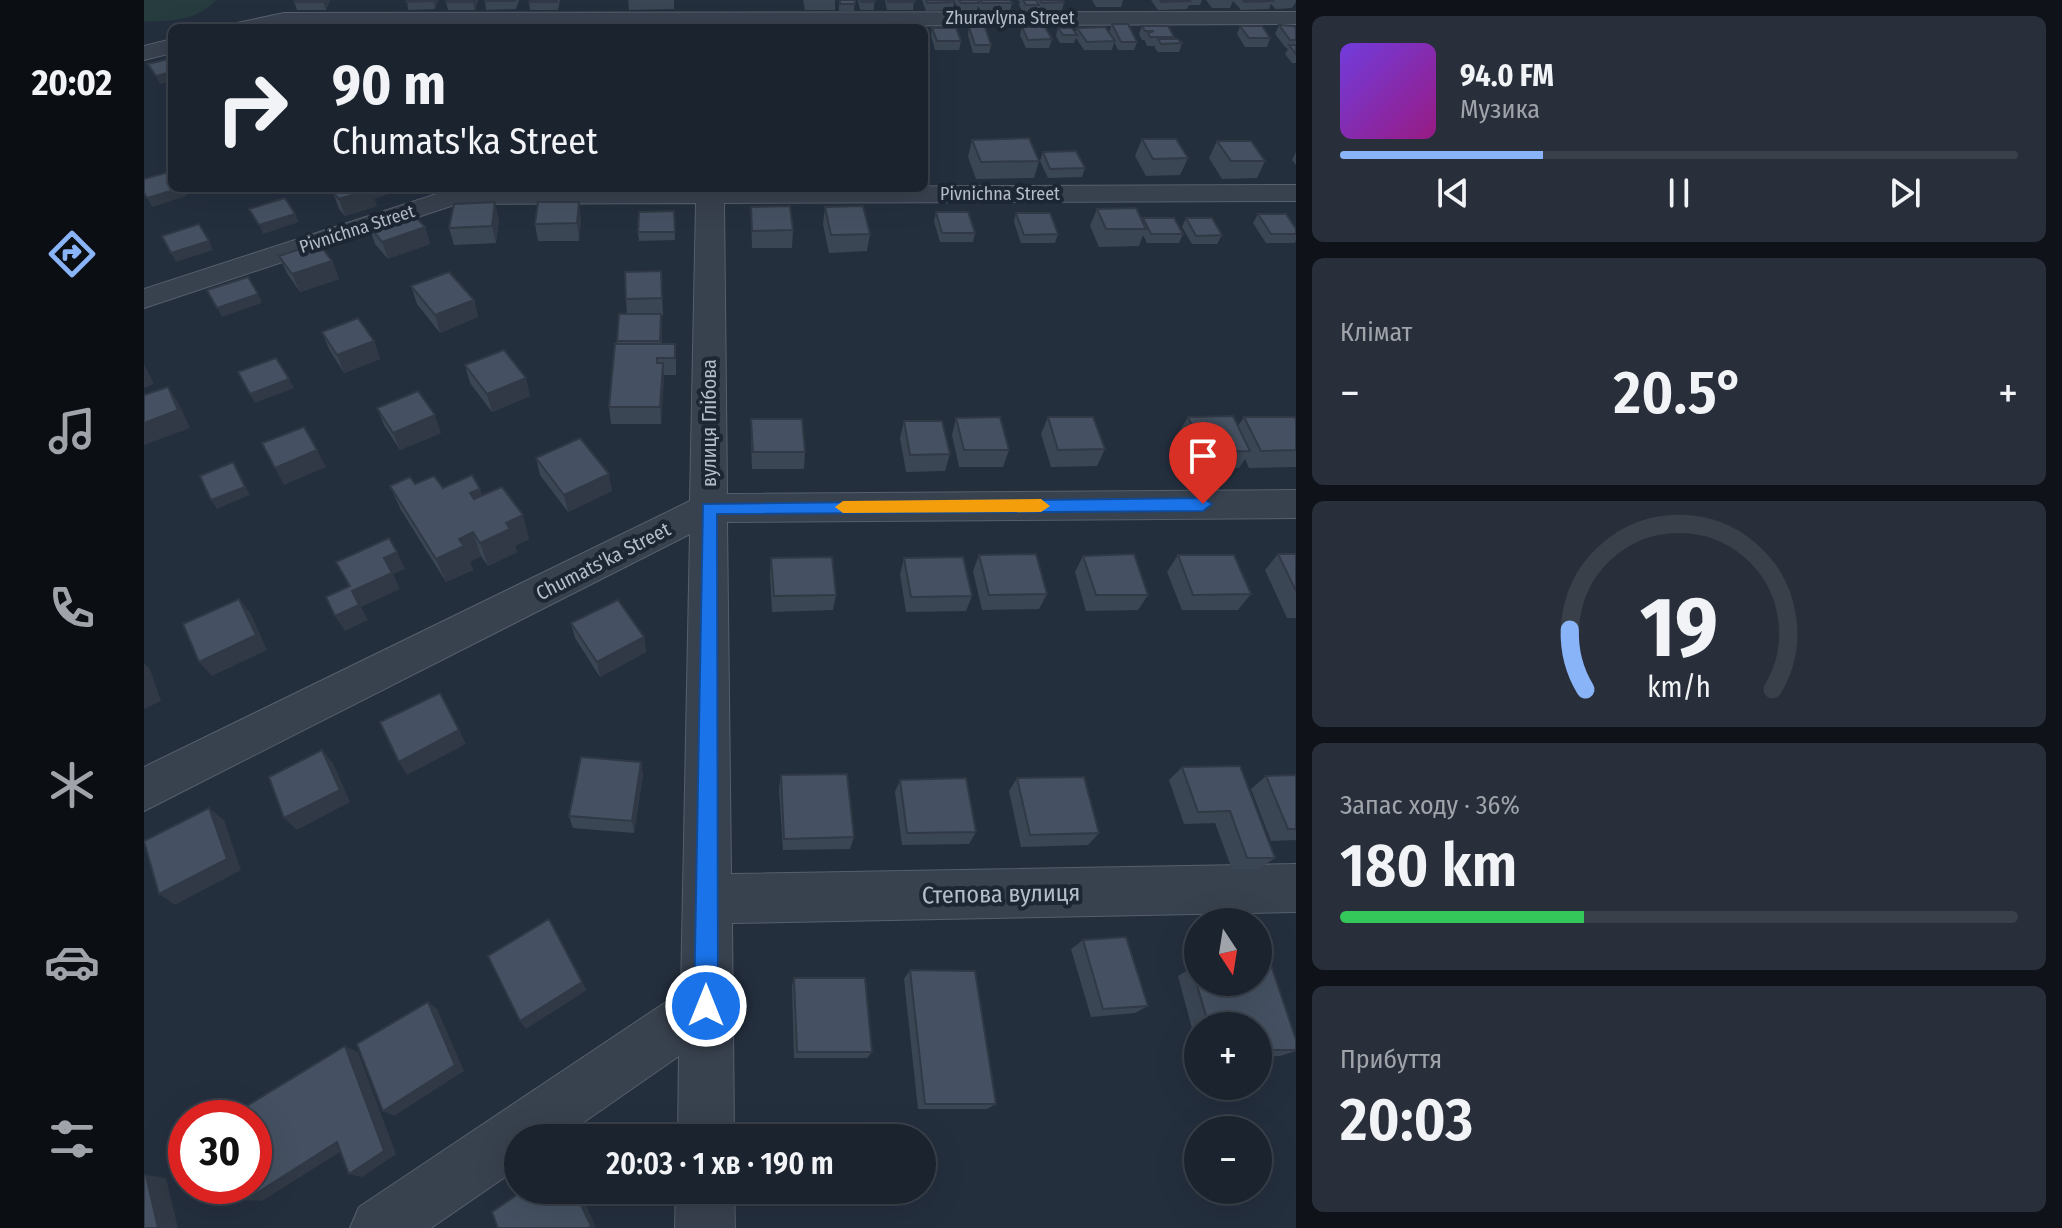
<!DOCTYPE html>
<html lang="uk">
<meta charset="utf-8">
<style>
:root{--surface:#1b232e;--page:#282f3a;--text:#f1f3f6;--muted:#a0a4aa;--line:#39404a;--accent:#8ab4f8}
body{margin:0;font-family:"Fira Sans Condensed",sans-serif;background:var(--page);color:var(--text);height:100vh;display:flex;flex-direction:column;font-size:30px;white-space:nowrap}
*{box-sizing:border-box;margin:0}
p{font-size:26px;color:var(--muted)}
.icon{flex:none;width:44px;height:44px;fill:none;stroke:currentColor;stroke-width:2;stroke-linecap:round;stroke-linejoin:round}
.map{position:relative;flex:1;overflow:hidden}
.details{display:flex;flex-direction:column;gap:16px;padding:16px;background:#0f1319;width:766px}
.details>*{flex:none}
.banner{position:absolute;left:24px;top:24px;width:760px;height:168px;border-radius:12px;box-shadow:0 8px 32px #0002,0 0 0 2px var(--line);background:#1b232e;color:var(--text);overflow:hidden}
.needle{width:52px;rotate:168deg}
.buttons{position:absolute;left:1040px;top:908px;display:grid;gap:16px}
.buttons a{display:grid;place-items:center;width:88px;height:88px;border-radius:50%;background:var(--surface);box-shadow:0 8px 32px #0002,0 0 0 2px var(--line);font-size:40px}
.speed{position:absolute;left:24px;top:1100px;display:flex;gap:16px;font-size:40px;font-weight:700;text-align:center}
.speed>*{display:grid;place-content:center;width:104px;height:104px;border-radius:50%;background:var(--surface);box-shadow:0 8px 32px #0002,0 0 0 2px var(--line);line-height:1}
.speed .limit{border:12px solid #d22;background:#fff;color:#111}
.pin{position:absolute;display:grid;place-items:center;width:68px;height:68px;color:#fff;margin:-82px -34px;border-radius:50% 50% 50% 0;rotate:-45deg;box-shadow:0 0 8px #0007}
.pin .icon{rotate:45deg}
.me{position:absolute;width:88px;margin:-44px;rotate:0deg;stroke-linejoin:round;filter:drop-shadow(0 0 6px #0008)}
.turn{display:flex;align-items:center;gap:28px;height:168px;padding:0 32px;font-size:36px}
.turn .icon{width:104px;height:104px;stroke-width:2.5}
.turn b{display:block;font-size:56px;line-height:68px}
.big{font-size:60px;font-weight:600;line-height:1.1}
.details .card{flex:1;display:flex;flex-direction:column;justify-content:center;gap:12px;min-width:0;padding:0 28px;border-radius:12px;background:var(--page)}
.details .dial{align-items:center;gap:0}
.dial svg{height:208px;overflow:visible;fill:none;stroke:var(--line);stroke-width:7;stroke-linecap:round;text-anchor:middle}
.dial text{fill:var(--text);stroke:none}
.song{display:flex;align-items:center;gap:24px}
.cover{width:96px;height:96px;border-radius:12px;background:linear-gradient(135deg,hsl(260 70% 55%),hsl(310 70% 35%))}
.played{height:8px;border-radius:4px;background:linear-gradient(90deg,var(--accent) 30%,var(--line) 30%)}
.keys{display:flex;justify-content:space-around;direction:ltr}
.heat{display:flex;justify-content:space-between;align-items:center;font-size:44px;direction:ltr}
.charge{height:12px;border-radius:6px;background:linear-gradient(90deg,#34c759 36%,var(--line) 0)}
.trip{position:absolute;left:360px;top:1124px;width:432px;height:80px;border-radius:40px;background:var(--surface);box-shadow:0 8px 32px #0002,0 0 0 2px var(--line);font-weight:600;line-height:80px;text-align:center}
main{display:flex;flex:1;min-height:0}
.menu{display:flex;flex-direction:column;width:144px;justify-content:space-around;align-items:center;background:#0b0e12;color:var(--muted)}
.menu .icon{width:56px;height:56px}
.menu .selected{color:var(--accent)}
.menu b{font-size:36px;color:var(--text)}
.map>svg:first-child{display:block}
.green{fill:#263c3f}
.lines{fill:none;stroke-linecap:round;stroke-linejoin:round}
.minor-casing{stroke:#565f6c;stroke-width:2}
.minor{fill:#38414e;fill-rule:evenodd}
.wall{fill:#3b4654}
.shaded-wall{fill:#303945}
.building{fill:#455162;stroke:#303945;stroke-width:2}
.route{fill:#1a73e8;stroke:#114b97;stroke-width:2}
.slow{fill:#f59e0b}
.labels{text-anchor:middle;stroke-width:8;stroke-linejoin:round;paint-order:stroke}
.far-street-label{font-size:18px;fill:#b4bcc9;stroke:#1d2633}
.street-label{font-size:20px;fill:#b4bcc9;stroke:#1d2633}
.near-street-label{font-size:24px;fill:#b4bcc9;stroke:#1d2633}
</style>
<main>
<nav class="menu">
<b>20:02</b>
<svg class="icon selected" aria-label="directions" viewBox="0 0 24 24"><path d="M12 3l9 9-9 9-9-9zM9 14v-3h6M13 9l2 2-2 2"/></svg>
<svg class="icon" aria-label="music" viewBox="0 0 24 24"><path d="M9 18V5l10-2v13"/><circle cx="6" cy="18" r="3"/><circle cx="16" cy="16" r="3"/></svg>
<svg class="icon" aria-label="phone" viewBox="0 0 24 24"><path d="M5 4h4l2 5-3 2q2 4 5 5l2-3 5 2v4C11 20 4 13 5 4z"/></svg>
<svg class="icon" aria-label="climate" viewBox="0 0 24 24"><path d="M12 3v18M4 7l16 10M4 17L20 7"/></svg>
<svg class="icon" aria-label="car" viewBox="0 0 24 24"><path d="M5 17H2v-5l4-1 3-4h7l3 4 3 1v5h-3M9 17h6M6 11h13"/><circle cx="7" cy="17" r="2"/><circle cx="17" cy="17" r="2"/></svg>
<svg class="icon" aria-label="filters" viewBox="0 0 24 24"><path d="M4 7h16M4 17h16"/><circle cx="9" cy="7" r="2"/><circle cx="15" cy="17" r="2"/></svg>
</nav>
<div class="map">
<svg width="1152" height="1228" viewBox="0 0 1152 1228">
<rect width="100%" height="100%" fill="#242f3e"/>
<path class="green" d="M0,0H72C54,20 25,22 0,21Z"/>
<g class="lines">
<g class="minor-casing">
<path id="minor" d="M1152,12V24L90,28L93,23L140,13Z
M28,39V53L0,60V46Z
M1152,185V201L580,203L583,494L1152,490V518L583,522L587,874L1152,864V912L588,923L590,1138H534L535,1056L417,1138H374V1168L287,1228H206L215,1207L537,992L546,534L0,811V767L546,501L552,203L313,204L0,308V289L311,188Z
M532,1190H590L591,1228H531Z"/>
</g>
<use href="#minor" class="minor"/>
</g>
<path class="wall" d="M186,0L182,10H153L150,2Z
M263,0H294L291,9L264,10Z
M334,0L331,10H304L302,2Z
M375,0L372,9L342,10L341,1Z
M416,0L414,10H386L385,2Z
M484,0H530V9L485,10Z
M659,0H691V10H661Z
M695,0H711L710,12H695Z
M714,0H730V10H716Z
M741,0H770L769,10H743Z
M778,0H809L810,2L809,10L782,11Z
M810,0H866L868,3L866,11H837L834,6L833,11H815Z
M872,0H919L920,2L918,10L896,11L894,9L893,13L880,14L875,5L876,1Z
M948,0H979L977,7H952Z
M1007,0H1058L1056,5H1045L1043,9L1014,10Z
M1062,0H1152V2L1148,8L1132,9L1127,4L1125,9L1097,10L1089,1L1086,8H1068Z
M968,24L993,42L990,50H974L970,42L968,50H940L932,38L930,43H916L912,36L914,28L931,33L933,28L968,37L965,32Z
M1135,25L1152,28V63H1148L1141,54L1144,49L1142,48L1131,34Z
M998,26L1030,37V39L1038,43L1035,52H1014L1011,48V46H1003L1001,41V40H998L995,34Z
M1096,26L1126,38L1123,47H1101L1093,34Z
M825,27L847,45L845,53H829L824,35Z
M878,27L908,39L905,48H882L876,35Z
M788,28L817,41L815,50H791L787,36Z
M998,139L1044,158L1036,175L1002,176L991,156Z
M828,140L895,161L890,178L832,179L824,157Z
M1073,141L1121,161L1113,178L1078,179L1065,158Z
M899,152L941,168L938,177L904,178L896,161Z
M1152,152V165L1148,160Z
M193,188H242L244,194L230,199L233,206L201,216L195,209L189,192L194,190Z
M607,207L649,230L648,248H608Z
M681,207L726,234L723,251L685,253L679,224Z
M953,209L998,220L999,218L1039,234L1035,243H1003L999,235L995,246L955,247L946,226Z
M530,211L531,240L495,241L494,232Z
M792,212L831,233L829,242H796L790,221Z
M872,213L914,234L911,243H877L870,222Z
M1114,214L1152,229V240L1151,243H1122L1109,223Z
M1042,218L1078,235L1073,244H1048L1038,227Z
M437,219L435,241H394L391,224Z
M355,220L352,243L310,245L305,228Z
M225,226L281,227L286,244L244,259L231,244Z
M135,256L188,261L195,279L156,292L143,273Z
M517,271L519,315H517L518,344H531L532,362V375H519L517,424H467L465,407L473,341L483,314L482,299Z
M267,286L330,300L334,317L296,333L273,304Z
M178,332L230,341L236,359L200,373L185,349Z
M321,365L386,396L348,412L326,383Z
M233,408L297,433L256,450L240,425Z
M904,417L961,449L953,466L907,467L897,434Z
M1044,417L1094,426L1100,417L1152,419V467L1105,468L1101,459L1095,468L1049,469L1034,434Z
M812,418L865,450L859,467H815L808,435Z
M607,419L661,452L660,469H608L607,437Z
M760,421L806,454L801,471L762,472L756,438Z
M392,458L468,491L424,512L396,475Z
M271,484L338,495L385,539L371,546L373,552L344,566L337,556L326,562L329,570L302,582L257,510L246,486Z
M1134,554H1152V618H1143L1121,570Z
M835,555L903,594L895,609L838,610L829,571Z
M1034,555L1107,594L1094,610H1038L1023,572Z
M939,556L1004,595L994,610L942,611L931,572Z
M627,558L692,595L689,610L628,612L626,574Z
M760,558L828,596L822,611L762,612L756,574Z
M427,623L500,637L502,652L456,677L431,638Z
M497,762L499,775L490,833L429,828L425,816Z
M1096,766L1131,858L1115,869H1088L1071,823L1040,824L1025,780L1038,767Z
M637,775L710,837L706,849L639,850L635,788Z
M1152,775V840L1127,841L1107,789L1122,776Z
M873,778L955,833L944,845L877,847L865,791Z
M756,780L832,832L825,844L758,845L751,792Z
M939,940L1004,1006L991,1013L947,1017L927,949Z
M1048,968L1152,1040V1051L1136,1056H1114V1026H1054V1051L1034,976Z
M766,970L852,1104L843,1109H774L760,979Z
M650,978L728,1052L723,1058H650L648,986Z"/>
<path class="shaded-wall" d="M180,0H186L182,10L179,2Z
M289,0H294L291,9L289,1Z
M330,0H334L331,10L329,2Z
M28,72V81L16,84L12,76Z
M39,188L43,196L8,207L3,198Z
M224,188H242L244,194L230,199L233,206L201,216L195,199Z
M351,202L355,220L352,243L348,226Z
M435,202L437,219L435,241L433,223Z
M151,214L155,222L119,234L115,225Z
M281,227L286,244L244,259L238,242Z
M65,241L69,250L32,262L27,253Z
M188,261L195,279L156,292L148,274Z
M114,294L118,303L78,317L73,308Z
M330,300L334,317L296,333L291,315Z
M517,314L518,331L517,358L516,341Z
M230,341L236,359L200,373L193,355Z
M519,363L520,380L517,424L516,407Z
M0,364L10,384L0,388Z
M382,378L386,396L348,412L343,394Z
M145,379L150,388L111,403L106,394Z
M24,387L35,404L46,428L0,445V423Z
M291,415L297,433L256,450L249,433Z
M173,450L182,467L140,485L131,468Z
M89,462L106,495L73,509L67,500Z
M465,474L468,491L424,512L420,495Z
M336,489L344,513L334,518L326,493Z
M379,515L385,539L371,546L373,552L344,566L336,543L362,523Z
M329,532L337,556L326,562L329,570L302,582L292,559L315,539Z
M253,552L261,569L249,574L256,589L217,607L224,620L201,631L191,616L208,591L240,558Z
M95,599L107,614L123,650L68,676L55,662Z
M500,637L502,652L456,677L453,662Z
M0,663L6,669L17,701L0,709Z
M315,730L322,744L263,775L255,762Z
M178,750L189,763L206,802L153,830L140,818Z
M497,762L499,775L490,833L488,821Z
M65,808L80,820L97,870L31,905L15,894Z
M438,982L443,990L382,1029L376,1021Z
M284,1002L293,1009L320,1071L250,1116L239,1111Z
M201,1046L214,1052L252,1154L218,1177L205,1174Z
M193,1142L207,1145L118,1201L102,1200Z
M2,1175L22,1178L34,1228H14Z
M430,1190H435L452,1227L450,1228H444Z"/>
<path class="building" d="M151,0H180L179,2H150Z
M263,0H289V1L262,2Z
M303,0H330L329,2H302Z
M341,0H371V1H341Z
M386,0H413V2H385Z
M696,0H711V4H696Z
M716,0H730L731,2H717Z
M744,0H770L771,2H744Z
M782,0H809L810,2L783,3Z
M815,0H834L835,3H817Z
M837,0H866L868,3H838Z
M879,0H892L895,5H882Z
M896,0H919L920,2L898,3Z
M1016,0H1045L1046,1L1017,2Z
M1099,0H1128L1129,1L1100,2Z
M703,23H719L720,28H703Z
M638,24H657V28H639Z
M968,24H984L993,42H977Z
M1135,25L1150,26L1152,28V40H1146Z
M998,26H1024L1030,37H1006L1004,33L1010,31H1001Z
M1096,26H1118L1126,38H1105Z
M661,27H689V28H661Z
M825,27H841L847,45H831Z
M878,27H901L908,39L884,40Z
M961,27L971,41L943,42L933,28Z
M788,28H812L817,41H793Z
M914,28H928L933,35H919Z
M1014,39H1034L1038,43L1017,44Z
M1145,45H1152V54Z
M28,58V72L12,76L4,64Z
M885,138L895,161L837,162L828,140Z
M998,139H1032L1044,158L1009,159Z
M1073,141H1107L1121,161H1087Z
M932,151L941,168L906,169L899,152Z
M28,171V188H37L3,198L0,193V179Z
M199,188H226L227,189L195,199L189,192Z
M141,198L151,214L115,225L105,209Z
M351,202L348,226L305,228L310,204Z
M394,202H435L433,223L391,224Z
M646,206L649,230L608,231L607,207Z
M719,206L726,234L687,235L681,207Z
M992,208L1002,229H962L953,209Z
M530,211L531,232H494L495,212Z
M267,212L281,227L238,242L225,226Z
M792,212H824L831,233H798Z
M872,213H906L914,234L880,235Z
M1114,214H1142L1152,229V234H1127Z
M999,218H1030L1039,234H1007Z
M1042,218H1068L1078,235L1052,236Z
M55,224L65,241L27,253L18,236Z
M174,243L188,261L148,274L135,256Z
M517,271L518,298L482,299L481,272Z
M305,272L330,300L291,315L267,286Z
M104,277L114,294L73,308L63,290Z
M475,314H517L516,341H473Z
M214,318L230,341L193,355L178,332Z
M471,344H531V358H513V363H519L516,407H465Z
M360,350L382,378L343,394L321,365Z
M132,358L145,379L106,394L94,372Z
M24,387L34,410L0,423V395Z
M274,391L291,415L249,433L233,408Z
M1089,416L1106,451L1060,452L1044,417Z
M856,417L865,450H820L812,418Z
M904,417H949L961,449L914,450Z
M1100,417H1150L1152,419V450L1117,451Z
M607,419H658L661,452H609Z
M760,421H798L806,454L766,455Z
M160,427L173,450L131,468L118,443Z
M436,438L465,474L420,495L392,458Z
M89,462L101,487L67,500L56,476Z
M328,475L336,489L326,493L330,499L358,487L379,515L362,523L366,529L336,543L329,532L315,539L320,546L292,559L246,486L266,477L271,484L290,476L299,488Z
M245,538L253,552L240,558L248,573L208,591L215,605L191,616L182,597L206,586L192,562Z
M892,554L903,594L845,595L835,555Z
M990,554L1004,595H952L939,556Z
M1134,554H1152V591Z
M1034,555H1090L1107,594L1049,595Z
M688,557L692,595L630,596L627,558Z
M819,557L828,596L767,597L760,558Z
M95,599L112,635L55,662L39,624Z
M474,600L500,637L453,662L427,623Z
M296,693L315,730L255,762L236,722Z
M178,750L196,790L140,818L125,777Z
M437,757L497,762L488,821L425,816Z
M1096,766L1131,858H1103L1086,811L1054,812L1038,767Z
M703,774L710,837L640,839L637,775Z
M1152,775V829H1144L1122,776Z
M940,777L955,833L886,835L873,778Z
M822,778L832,832L763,833L756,780Z
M65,808L83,859L15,894L0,841Z
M405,919L438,982L376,1021L344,956Z
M982,937L1004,1006L959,1009L939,940Z
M1048,968H1054V982H1114V968H1128L1152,1040V1050H1114V1026H1065Z
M766,970L831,971L852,1104H781Z
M650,978H721L728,1052H653Z
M284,1002L311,1065L239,1111L213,1044Z
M201,1046L240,1151L205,1174L193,1142L102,1200L98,1186H110V1118H83Z
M2,1175L14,1228H0V1176Z
M380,1190H430L447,1226L444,1228H354L348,1212Z"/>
<path class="route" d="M1059,498L1068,504L1059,511L573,514L574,1006L571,1015L562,1018L554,1015L550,1006L559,504Z"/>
<path class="slow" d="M897,499L906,506L897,512L699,513L691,507L699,501Z"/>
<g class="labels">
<g class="far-street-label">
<text x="866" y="24">Zhuravlyna Street</text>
<text x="856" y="200">Pivnichna Street</text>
<text transform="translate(213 229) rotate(-18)" y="6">Pivnichna Street</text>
</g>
<g class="street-label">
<text transform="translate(565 423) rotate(-90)" y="7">вулиця Глібова</text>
<text transform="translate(459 561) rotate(-27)" y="7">Chumats'ka Street</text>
</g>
<g class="near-street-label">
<text transform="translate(857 894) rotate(-1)" y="8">Степова вулиця</text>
</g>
</g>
</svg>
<div class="buttons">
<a><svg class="needle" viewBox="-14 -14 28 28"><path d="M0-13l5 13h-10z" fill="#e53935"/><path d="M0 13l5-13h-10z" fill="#a0a4aa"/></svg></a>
<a>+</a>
<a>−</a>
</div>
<div class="speed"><div class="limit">30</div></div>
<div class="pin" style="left:1059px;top:504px;background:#d93025"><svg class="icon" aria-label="arrive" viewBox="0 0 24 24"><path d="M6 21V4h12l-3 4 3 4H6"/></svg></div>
<svg class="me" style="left:562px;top:1006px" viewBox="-20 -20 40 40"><circle r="17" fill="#1a73e8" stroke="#fff" stroke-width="3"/><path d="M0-11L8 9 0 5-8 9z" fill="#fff"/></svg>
<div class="trip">20:03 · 1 хв · 190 m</div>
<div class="banner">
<div class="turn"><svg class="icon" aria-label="right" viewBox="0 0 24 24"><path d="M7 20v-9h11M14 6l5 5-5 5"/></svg><div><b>90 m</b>Chumats'ka Street</div></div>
</div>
</div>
<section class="details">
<div class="card">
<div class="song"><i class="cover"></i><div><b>94.0 FM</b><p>Музика</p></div></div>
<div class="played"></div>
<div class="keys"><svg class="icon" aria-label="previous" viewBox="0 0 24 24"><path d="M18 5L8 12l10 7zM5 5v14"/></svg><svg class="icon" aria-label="pause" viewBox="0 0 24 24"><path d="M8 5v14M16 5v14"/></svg><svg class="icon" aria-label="next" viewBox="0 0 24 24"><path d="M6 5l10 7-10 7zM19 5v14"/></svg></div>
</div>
<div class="card"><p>Клімат</p>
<div class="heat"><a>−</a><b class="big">20.5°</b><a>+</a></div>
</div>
<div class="card dial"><svg viewBox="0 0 100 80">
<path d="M14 69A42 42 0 1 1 86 69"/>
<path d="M14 69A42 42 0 0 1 8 46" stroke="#8ab4f8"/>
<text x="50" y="56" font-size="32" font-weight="700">19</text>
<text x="50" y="72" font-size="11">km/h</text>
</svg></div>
<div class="card"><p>Запас ходу · 36%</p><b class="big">180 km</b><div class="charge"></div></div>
<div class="card"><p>Прибуття</p><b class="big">20:03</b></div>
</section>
</main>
